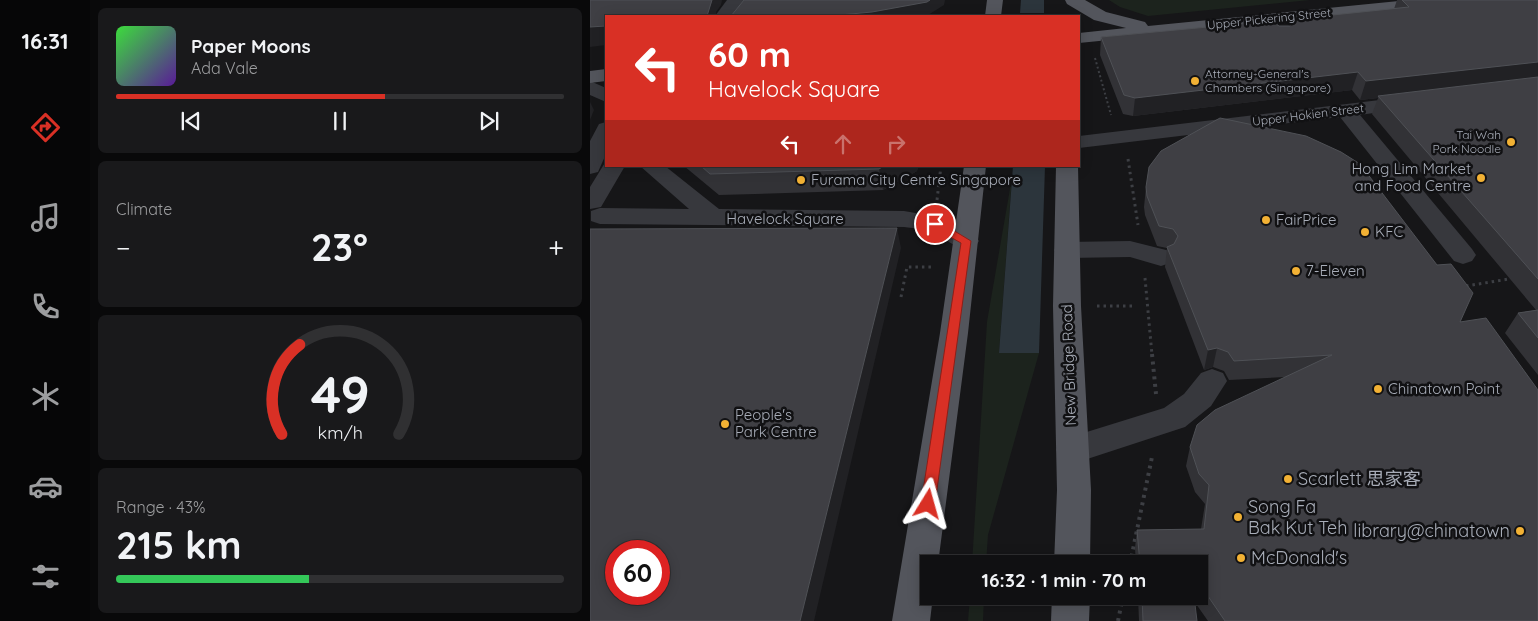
<!DOCTYPE html>
<meta charset="utf-8">
<style>
:root{--surface:#101012;--page:#19191b;--text:#f1f3f6;--muted:#9c9d9f;--line:#303032;--accent:#d93025}
body{margin:0;font-family:Quicksand,"Noto Sans SC",sans-serif;background:var(--page);color:var(--text);height:100vh;display:flex;flex-direction:column;font-size:19px;white-space:nowrap}
*{box-sizing:border-box;margin:0}
p{font-size:16px;color:var(--muted)}
.icon{flex:none;width:28px;height:28px;fill:none;stroke:currentColor;stroke-width:2;stroke-linecap:round;stroke-linejoin:round}
.map{position:relative;flex:1;overflow:hidden}
.drawer{display:flex;flex-direction:column;gap:8px;padding:8px;background:#09090a;width:500px}
.drawer>*{flex:none}
.guide{position:absolute;left:15px;top:15px;width:475px;height:152px;border-radius:0px;box-shadow:0 2px 12px #0003,0 0 0 1px var(--line);background:#d93025;color:#fff;overflow:hidden}
.speed{position:absolute;left:15px;top:540px;display:flex;gap:10px;font-size:25px;font-weight:700;text-align:center}
.speed>*{display:grid;place-content:center;width:65px;height:65px;border-radius:50%;background:var(--surface);box-shadow:0 2px 12px #0003,0 0 0 1px var(--line);line-height:1}
.speed .limit{border:8px solid #d22;background:#fff;color:#111}
.pin{position:absolute;display:grid;place-items:center;width:42px;height:42px;color:#fff;margin:-21px;border:2px solid #fff;border-radius:50%;box-shadow:0 1px 5px #0007}
.me{position:absolute;width:55px;margin:-28px;rotate:8deg;stroke-linejoin:round;filter:drop-shadow(0 0 4px #0008)}
.turn{display:flex;align-items:center;gap:18px;height:105px;padding:0 20px;font-size:22px}
.turn .icon{width:65px;height:65px;stroke-width:2.5}
.turn b{display:block;font-size:35px;line-height:42px}
.lanes{display:flex;align-items:center;height:48px;padding:0 20px;background:#0003;justify-content:center;gap:25px;direction:ltr}
.lanes .off{opacity:.35}
.big{font-size:38px;font-weight:700;line-height:1.1}
.drawer .tile{flex:1;display:flex;flex-direction:column;justify-content:center;gap:8px;min-width:0;padding:0 18px;border-radius:8px;background:var(--page)}
.drawer .dial{align-items:center;gap:0}
.dial svg{height:130px;overflow:visible;fill:none;stroke:var(--line);stroke-width:7;stroke-linecap:round;text-anchor:middle}
.dial text{fill:var(--text);stroke:none}
.song{display:flex;align-items:center;gap:15px}
.cover{width:60px;height:60px;border-radius:8px;background:linear-gradient(135deg,hsl(120 70% 55%),hsl(270 70% 35%))}
.played{height:5px;border-radius:2px;background:linear-gradient(90deg,var(--accent) 60%,var(--line) 60%)}
.keys{display:flex;justify-content:space-around;direction:ltr}
.heat{display:flex;justify-content:space-between;align-items:center;font-size:28px;direction:ltr}
.charge{height:8px;border-radius:4px;background:linear-gradient(90deg,#34c759 43%,var(--line) 0)}
.trip{position:absolute;left:330px;top:555px;width:288px;height:50px;border-radius:0px;background:var(--surface);box-shadow:0 2px 12px #0003,0 0 0 1px var(--line);font-weight:700;line-height:50px;text-align:center}
main{display:flex;flex:1;min-height:0}
.tab-bar{display:flex;flex-direction:column;width:90px;justify-content:space-around;align-items:center;background:#060607;color:var(--muted)}
.tab-bar .icon{width:35px;height:35px}
.tab-bar .current{color:var(--accent)}
.tab-bar b{font-size:22px;color:var(--text)}
.map>svg:first-child{display:block}
.green{fill:#1c231d}
.water{fill:#2c353c}
.lines{fill:none;stroke-linecap:round;stroke-linejoin:round}
.path-far2{stroke:#3d3f44;stroke-width:2;stroke-dasharray:2 2.5;stroke-linecap:butt}
.path-far1{stroke:#3d3f44;stroke-width:3;stroke-dasharray:2.5 4;stroke-linecap:butt}
.path{stroke:#3d3f44;stroke-width:4;stroke-dasharray:3 4.5;stroke-linecap:butt}
.minor{fill:#37383d;fill-rule:evenodd}
.major{fill:#53555c;fill-rule:evenodd}
.wall{fill:#323236}
.shaded-wall{fill:#212124}
.building{fill:#3f3f44;stroke:#4f5156;fill-rule:evenodd}
.route{fill:#d93025;stroke:#8d1f18}
.poi-dot{fill:#f2b134;stroke:#111113;stroke-width:2}
.labels{text-anchor:middle;stroke-width:5;stroke-linejoin:round;paint-order:stroke}
.far-street-label{font-size:12px;fill:#a8adb8;stroke:#111113}
.far-poi-label{font-size:12px;fill:#a8adb8;stroke:#111113;text-anchor:start}
.poi-label{font-size:15px;fill:#a8adb8;stroke:#111113;text-anchor:start}
.street-label{font-size:15px;fill:#a8adb8;stroke:#111113}
.near-poi-label{font-size:18px;fill:#a8adb8;stroke:#111113;text-anchor:start}
</style>
<main>
<nav class="tab-bar">
<b>16:31</b>
<svg class="icon current" aria-label="directions" viewBox="0 0 24 24"><path d="M12 3l9 9-9 9-9-9zM9 14v-3h6M13 9l2 2-2 2"/></svg>
<svg class="icon" aria-label="music" viewBox="0 0 24 24"><path d="M9 18V5l10-2v13"/><circle cx="6" cy="18" r="3"/><circle cx="16" cy="16" r="3"/></svg>
<svg class="icon" aria-label="phone" viewBox="0 0 24 24"><path d="M5 4h4l2 5-3 2q2 4 5 5l2-3 5 2v4C11 20 4 13 5 4z"/></svg>
<svg class="icon" aria-label="climate" viewBox="0 0 24 24"><path d="M12 3v18M4 7l16 10M4 17L20 7"/></svg>
<svg class="icon" aria-label="car" viewBox="0 0 24 24"><path d="M5 17H2v-5l4-1 3-4h7l3 4 3 1v5h-3M9 17h6M6 11h13"/><circle cx="7" cy="17" r="2"/><circle cx="17" cy="17" r="2"/></svg>
<svg class="icon" aria-label="filters" viewBox="0 0 24 24"><path d="M4 7h16M4 17h16"/><circle cx="9" cy="7" r="2"/><circle cx="15" cy="17" r="2"/></svg>
</nav>
<section class="drawer">
<div class="tile">
<div class="song"><i class="cover"></i><div><b>Paper Moons</b><p>Ada Vale</p></div></div>
<div class="played"></div>
<div class="keys"><svg class="icon" aria-label="previous" viewBox="0 0 24 24"><path d="M18 5L8 12l10 7zM5 5v14"/></svg><svg class="icon" aria-label="pause" viewBox="0 0 24 24"><path d="M8 5v14M16 5v14"/></svg><svg class="icon" aria-label="next" viewBox="0 0 24 24"><path d="M6 5l10 7-10 7zM19 5v14"/></svg></div>
</div>
<div class="tile"><p>Climate</p>
<div class="heat"><a>−</a><b class="big">23°</b><a>+</a></div>
</div>
<div class="tile dial"><svg viewBox="0 0 100 80">
<path d="M14 69A42 42 0 1 1 86 69"/>
<path d="M14 69A42 42 0 0 1 25 14" stroke="#d93025"/>
<text x="50" y="56" font-size="32" font-weight="700">49</text>
<text x="50" y="72" font-size="11">km/h</text>
</svg></div>
<div class="tile"><p>Range · 43%</p><b class="big">215 km</b><div class="charge"></div></div>
</section>
<div class="map">
<svg width="948" height="621" viewBox="0 0 948 621">
<rect width="100%" height="100%" fill="#161618"/>
<path class="green" d="M519,0H720L558,16L530,7Z
M422,177L409,353H449L398,535L396,564H382L397,322Z
M380,596H394L393,621H378Z"/>
<path class="water" d="M431,0H454V13H430Z
M423,166H455L449,353H409Z"/>
<g class="lines">
<path class="path-far2" d="M505,58L521,115"/>
<path class="path-far1" d="M538,159L548,225
M347,200L351,166
M555,278L562,355
M876,286L919,279
M311,297L317,267H343
M507,306H544"/>
<path class="path" d="M562,354L566,394
M540,564L562,457
M528,621L533,596"/>
<path class="minor" d="M137,0H154L142,16H125Z
M0,81L16,88V102L0,95Z
M823,96L830,98L833,102L830,106L770,115L882,249L886,255L882,261L873,264L864,261L750,117L489,148V136Z
M16,122V154L8,172L0,174V141L9,124Z
M16,161V166H35L11,207L0,209V187Z
M50,166H75L129,209L314,211L354,218L385,235L389,241L385,247C365,252 355,236 338,231C330,228 322,228 314,227L10,224L1,221V211L10,208L99,209Z
M540,241L580,251L584,257L580,263L571,266L540,257L477,258L468,256L464,250L468,244L477,242Z
M622,369L633,373L637,381L621,406L595,427L482,464L471,460L466,450L471,440L574,408L594,394L611,373Z"/>
<path class="major" d="M397,0H413L411,16H395Z
M475,0H495L516,12L555,22L558,26L819,0H878L876,4L870,5L489,43V33L536,28L504,20L477,4Z
M16,69V81L0,83V71Z
M374,166H396L378,333L348,564H339V596H343L340,621H302L350,333Z
M466,166H488L491,306L501,490L500,564H464L467,490L463,306Z
M462,596H500L499,621H461Z"/>
</g>
<path class="wall" d="M807,0H948V375L915,333L928,313L946,310L782,114L788,98L770,100L762,90L543,116L533,114L510,55L511,37L689,26H700L804,9Z
M94,166H328L327,171L293,190L129,195Z
M556,187L870,322L948,621H618L604,601L607,621H549L548,596H609V564H546L545,548L547,530L611,529L615,504L605,492L596,466L600,447L695,377L639,380L634,371L623,367L614,370L575,267L577,248L567,246L555,215L554,207Z"/>
<path class="shaded-wall" d="M118,0H132L131,5L126,12L127,16H117Z
M340,0H355L354,5L338,15L332,16H239Z
M16,26V45L0,47V27Z
M948,62V79L788,96V98L770,100L776,81Z
M768,72L762,90L543,116L545,98Z
M0,102L4,110L0,120Z
M294,166H328L327,171L293,190L289,169Z
M307,228L311,248L224,621H210Z
M627,348L623,367L614,370L618,350Z"/>
<path class="building" d="M0,0H122L117,16H16V26L0,27Z
M154,0H340L337,2L282,12L239,16H141Z
M812,0H948V62L776,81L768,72L545,98L534,95L511,37L682,21L689,26H700L704,19L819,7Z
M948,77V279L788,96Z
M630,118L716,136L751,152L770,164L847,265L861,264L883,293L870,322L896,318L948,390V621H635L609,583V564H550L547,530L614,529L619,485L609,474L600,447L607,425L625,410L742,355L644,361L638,352L627,348L618,350L577,247L584,244L588,236L583,229L569,226L557,196L556,187L559,167L571,151Z
M111,166H294L289,169L120,174Z
M307,228L210,621H0V229ZM26,551H69V594H26Z
M948,310V338L928,313Z
M552,596H604L607,621H553Z"/>
<path class="route" d="M341,221H348L381,241L345,504L343,509L338,511L333,509L331,504L371,243L341,226Z"/>
<g class="poi-dot">
<circle cx="605" cy="81" r="5"/>
<circle cx="921" cy="142" r="5"/>
<circle cx="891" cy="178" r="5"/>
<circle cx="211" cy="180" r="5"/>
<circle cx="676" cy="220" r="5"/>
<circle cx="775" cy="232" r="5"/>
<circle cx="706" cy="271" r="5"/>
<circle cx="788" cy="389" r="5"/>
<circle cx="135" cy="424" r="5"/>
<circle cx="698" cy="479" r="5"/>
<circle cx="648" cy="517" r="5"/>
<circle cx="930" cy="531" r="5"/>
<circle cx="651" cy="558" r="5"/>
</g>
<g class="labels">
<g class="far-street-label">
<text transform="translate(679 19) rotate(-6)" y="4">Upper Pickering Street</text>
<text transform="translate(718 115) rotate(-7)" y="4">Upper Hokien Street</text>
</g>
<g class="far-poi-label">
<text x="615" y="78">Attorney-General's<tspan x="615" dy="14">Chambers (Singapore)</tspan></text>
<text x="911" y="139" text-anchor="end">Tai Wah<tspan x="911" dy="14">Pork Noodle</tspan></text>
</g>
<g class="poi-label">
<text x="881" y="174" text-anchor="end">Hong Lim Market<tspan x="881" dy="17">and Food Centre</tspan></text>
<text x="221" y="185">Furama City Centre Singapore</text>
<text x="686" y="225">FairPrice</text>
<text x="785" y="237">KFC</text>
<text x="716" y="276">7-Eleven</text>
<text x="798" y="394">Chinatown Point</text>
<text x="145" y="420">People's<tspan x="145" dy="17">Park Centre</tspan></text>
</g>
<g class="street-label">
<text x="195" y="224">Havelock Square</text>
<text transform="translate(479 365) rotate(-92)" y="5">New Bridge Road</text>
</g>
<g class="near-poi-label">
<text x="708" y="485">Scarlett 思家客</text>
<text x="658" y="513">Song Fa<tspan x="658" dy="21">Bak Kut Teh</tspan></text>
<text x="920" y="537" text-anchor="end">library@chinatown</text>
<text x="661" y="564">McDonald's</text>
</g>
</g>
</svg>
<div class="speed"><div class="limit">60</div></div>
<div class="pin" style="left:345px;top:224px;background:#d93025"><svg class="icon" aria-label="arrive" viewBox="0 0 24 24"><path d="M6 21V4h12l-3 4 3 4H6"/></svg></div>
<svg class="me" style="left:338px;top:504px" viewBox="-20 -20 40 40"><path d="M0-17L14 15 0 8-14 15z" fill="#d93025" stroke="#fff" stroke-width="4"/></svg>
<div class="trip">16:32 · 1 min · 70 m</div>
<div class="guide">
<div class="turn"><svg class="icon" aria-label="left" viewBox="0 0 24 24"><path d="M17 20v-9H6M10 6l-5 5 5 5"/></svg><div><b>60 m</b>Havelock Square</div></div>
<div class="lanes"><svg class="icon" aria-label="left" viewBox="0 0 24 24"><path d="M17 20v-9H6M10 6l-5 5 5 5"/></svg><svg class="icon off" aria-label="ahead" viewBox="0 0 24 24"><path d="M12 20V5M6 11l6-6 6 6"/></svg><svg class="icon off" aria-label="right" viewBox="0 0 24 24"><path d="M7 20v-9h11M14 6l5 5-5 5"/></svg></div>
</div>
</div>
</main>
